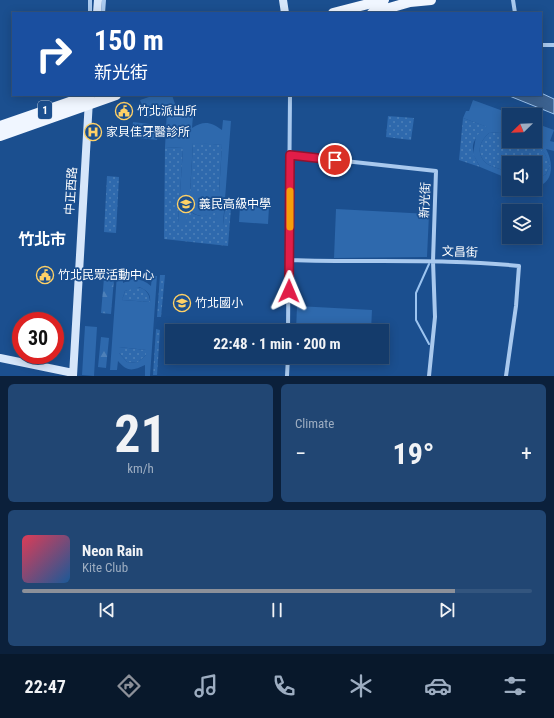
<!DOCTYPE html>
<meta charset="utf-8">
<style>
:root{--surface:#143b6b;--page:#214673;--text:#f1f3f6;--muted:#9dadc1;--line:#33557e;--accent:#8c9099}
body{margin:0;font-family:"Roboto Condensed","Noto Sans TC",sans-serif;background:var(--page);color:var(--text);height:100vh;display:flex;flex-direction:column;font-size:15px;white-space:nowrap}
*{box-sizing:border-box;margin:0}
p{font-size:13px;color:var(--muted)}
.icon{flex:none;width:22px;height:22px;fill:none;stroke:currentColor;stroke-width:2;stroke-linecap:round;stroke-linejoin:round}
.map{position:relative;height:376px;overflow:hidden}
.side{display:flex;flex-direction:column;gap:8px;padding:8px;background:#0b203b;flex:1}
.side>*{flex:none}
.hud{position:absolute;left:12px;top:12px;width:530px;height:84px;border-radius:0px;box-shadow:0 2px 10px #0003,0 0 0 1px var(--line);background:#1a4fa0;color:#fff;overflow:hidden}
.needle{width:26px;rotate:247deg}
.controls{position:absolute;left:502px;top:108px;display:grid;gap:8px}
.controls a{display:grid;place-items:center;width:40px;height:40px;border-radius:0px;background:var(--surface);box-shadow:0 2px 10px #0003,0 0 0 1px var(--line);font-size:20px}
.speed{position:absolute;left:12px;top:312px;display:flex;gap:8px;font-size:20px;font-weight:700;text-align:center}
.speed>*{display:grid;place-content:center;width:52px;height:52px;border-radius:50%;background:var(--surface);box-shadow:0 2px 10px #0003,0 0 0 1px var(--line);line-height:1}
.speed .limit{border:6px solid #d22;background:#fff;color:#111}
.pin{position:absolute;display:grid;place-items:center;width:34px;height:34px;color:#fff;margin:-17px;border:2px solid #fff;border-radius:50%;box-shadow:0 1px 4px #0007}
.me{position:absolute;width:44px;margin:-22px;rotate:1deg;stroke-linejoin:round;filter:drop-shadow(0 0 3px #0008)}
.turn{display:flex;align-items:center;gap:14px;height:84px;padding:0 16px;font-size:18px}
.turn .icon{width:52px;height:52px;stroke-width:2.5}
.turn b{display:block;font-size:28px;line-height:34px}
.big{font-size:30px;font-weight:700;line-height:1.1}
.side .tile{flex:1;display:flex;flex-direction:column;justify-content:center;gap:6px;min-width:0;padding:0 14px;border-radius:6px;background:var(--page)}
.side .dial{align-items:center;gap:0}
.dial b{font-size:52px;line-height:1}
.song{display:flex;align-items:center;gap:12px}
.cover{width:48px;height:48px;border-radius:6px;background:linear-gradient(135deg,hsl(350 70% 55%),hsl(210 70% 35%))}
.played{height:4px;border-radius:2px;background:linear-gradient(90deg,var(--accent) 85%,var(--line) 85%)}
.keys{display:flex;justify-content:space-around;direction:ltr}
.heat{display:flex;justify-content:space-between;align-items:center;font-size:22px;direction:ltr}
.side .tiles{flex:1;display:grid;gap:8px;grid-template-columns:1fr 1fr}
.tile:last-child{grid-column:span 2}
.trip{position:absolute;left:165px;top:324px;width:224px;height:40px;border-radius:0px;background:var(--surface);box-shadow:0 2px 10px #0003,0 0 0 1px var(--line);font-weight:700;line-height:40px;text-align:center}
.menu{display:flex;height:64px;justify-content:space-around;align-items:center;background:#08182b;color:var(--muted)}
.menu .icon{width:28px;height:28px}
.menu .active{color:var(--accent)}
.menu b{font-size:18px;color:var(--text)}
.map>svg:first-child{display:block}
.grass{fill:url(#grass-dots)}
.forest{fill:url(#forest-firs)}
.garden{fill:#2e69ad;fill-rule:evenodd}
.water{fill:#3c6290;stroke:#9cc4f0}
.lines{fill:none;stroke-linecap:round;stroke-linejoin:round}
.stream{stroke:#9cc4f0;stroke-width:2}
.street{stroke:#a9c9ee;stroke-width:4}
.secondary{stroke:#d6e6fa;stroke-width:8}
.primary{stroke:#f0f6ff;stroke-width:10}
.route-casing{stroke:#92132f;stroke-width:10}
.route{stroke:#e11d48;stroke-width:7}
.slow{stroke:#f59e0b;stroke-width:7}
.labels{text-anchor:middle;stroke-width:3.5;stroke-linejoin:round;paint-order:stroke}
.shield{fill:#1b4f8f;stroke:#bbcadd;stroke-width:1}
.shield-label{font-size:11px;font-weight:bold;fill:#fff}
.poi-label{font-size:12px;fill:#fff;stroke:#1b4f8f;text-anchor:start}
.street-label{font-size:12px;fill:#fff;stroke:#1b4f8f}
.district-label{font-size:16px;font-weight:bold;fill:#fff;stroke:#1b4f8f}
</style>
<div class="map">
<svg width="554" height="376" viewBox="0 0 554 376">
<defs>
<pattern id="grass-dots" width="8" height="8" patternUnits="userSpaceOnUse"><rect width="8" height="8" fill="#2e69ad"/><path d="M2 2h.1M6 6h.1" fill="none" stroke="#4d80b9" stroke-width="1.8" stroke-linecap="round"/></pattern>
<pattern id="forest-firs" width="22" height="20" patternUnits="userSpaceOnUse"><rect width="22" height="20" fill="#2e69ad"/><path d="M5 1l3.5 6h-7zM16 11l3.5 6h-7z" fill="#4d80b9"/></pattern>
</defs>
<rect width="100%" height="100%" fill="#1b4f8f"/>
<path class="grass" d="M388,116L414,118L411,140L386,137Z
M463,118L488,127C470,141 469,147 480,167L459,160Z
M500,132L509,135V141C533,141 542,142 550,166L546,174L535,180V163H509V172C502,169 491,167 486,163C475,153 480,141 489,133Z
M193,142L222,145L219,193H190Z
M165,147L183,148L178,223L187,209C197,218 206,218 217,210L223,225L225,207L231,208L228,246L164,239Z
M107,176L119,177L116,233L104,232Z
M160,275H165L161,317H157Z
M135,287C144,287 150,293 150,302L122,300L125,291Z
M156,329L160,330L157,375H153Z
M119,347L146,350V355L137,363L127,362L119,353Z"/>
<path class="forest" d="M104,278L114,279L111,314L101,313Z
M101,337L109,338L106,368L98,367Z"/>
<path class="garden" d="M155,95H172L176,107L169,110L185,111V116H193L192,128C204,120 211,122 222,130L223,120L231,121L223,225L215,224L217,211C207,219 196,217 188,209L186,223H178L183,148L165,147L167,110L147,118L140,100ZM193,143L222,145L219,193L190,192Z
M473,100L514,115H509V135L500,132L489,133C480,141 475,153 486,163C491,167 502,169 509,172V179L480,167L473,154L476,136L487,127L463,118L466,111H469Z
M133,122L158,125L157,140L131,137Z
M535,123L554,130L550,141L554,142V151L546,149C554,163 554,184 535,187V180L546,174L550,166C545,152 541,146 527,141H535Z
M240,206L269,207L268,224L239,222Z
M336,209L429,214L427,257L334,258Z
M117,274H123V283C133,277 142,278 151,286L152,276H157L150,376H145V365C133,371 127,372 118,361L117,370H110ZM139,287C146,290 151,293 150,302L122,300L125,291ZM119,347L146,350V355L137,363L127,362L119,353Z
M297,306L372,310L371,331H296Z
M85,326L97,327L94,376L82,375Z"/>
<path class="water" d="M541,93L554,99V114L507,95H541Z"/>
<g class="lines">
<path class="stream" d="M429,344L416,320V293L429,264"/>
<path class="street" d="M513,0L515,13
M90,13V0
M103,13L104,0
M541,45H554
M290,155L436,171L433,261L435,317L429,376
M290,260C366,263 443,258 519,266L516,306L506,376
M288,331L290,95
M287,376L288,357"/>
<path class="secondary" d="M283,0L285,13
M97,13L98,0
M0,358L73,373
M73,376L89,100"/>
<path class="primary" d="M333,13L384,0
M372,13L410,2L431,0
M0,126L90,95
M0,136L116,95"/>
</g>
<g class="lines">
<g class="route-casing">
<path id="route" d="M289,291L290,155L335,160"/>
</g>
<use href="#route" class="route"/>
<path class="slow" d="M290,227V191"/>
</g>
<defs>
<g id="civic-ring" transform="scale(0.9)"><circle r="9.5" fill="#1b4f8f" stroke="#ffd166" stroke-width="1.5"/><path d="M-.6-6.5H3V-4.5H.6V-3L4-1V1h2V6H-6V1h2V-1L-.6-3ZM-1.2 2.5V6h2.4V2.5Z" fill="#ffd166"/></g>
<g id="hospital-ring" transform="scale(0.9)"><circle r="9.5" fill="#1b4f8f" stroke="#ffd166" stroke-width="1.5"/><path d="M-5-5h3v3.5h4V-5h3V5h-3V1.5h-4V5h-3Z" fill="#ffd166"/></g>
<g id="school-ring" transform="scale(0.9)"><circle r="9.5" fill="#1b4f8f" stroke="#ffd166" stroke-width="1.5"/><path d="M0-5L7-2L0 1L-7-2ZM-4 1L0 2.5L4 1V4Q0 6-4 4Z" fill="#ffd166"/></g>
</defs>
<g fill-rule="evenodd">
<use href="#civic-ring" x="124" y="111"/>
<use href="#hospital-ring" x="93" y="132"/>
<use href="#school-ring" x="186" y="204"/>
<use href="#civic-ring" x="45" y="275"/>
<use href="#school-ring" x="182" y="303"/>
</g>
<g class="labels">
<rect class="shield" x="38" y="101" width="14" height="18" rx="3"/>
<g class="shield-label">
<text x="45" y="114">1</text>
</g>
<g class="poi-label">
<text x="137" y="115">竹北派出所</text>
<text x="106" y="136">家貝佳牙醫診所</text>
<text x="199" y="208">義民高級中學</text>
<text x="58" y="279">竹北民眾活動中心</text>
<text x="195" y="307">竹北國小</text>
</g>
<g class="street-label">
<text transform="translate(71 191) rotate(-86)" y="4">中正西路</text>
<text transform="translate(425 200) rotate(-88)" y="4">新光街</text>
<text transform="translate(460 252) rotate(2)" y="4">文昌街</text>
</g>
<g class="district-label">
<text x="42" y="245">竹北市</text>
</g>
</g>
</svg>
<div class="controls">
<a><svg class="needle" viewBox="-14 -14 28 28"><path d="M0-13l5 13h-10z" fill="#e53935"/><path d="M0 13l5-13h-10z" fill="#9dadc1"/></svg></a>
<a><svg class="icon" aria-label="sound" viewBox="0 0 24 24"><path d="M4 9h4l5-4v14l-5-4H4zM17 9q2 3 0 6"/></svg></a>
<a><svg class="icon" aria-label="layers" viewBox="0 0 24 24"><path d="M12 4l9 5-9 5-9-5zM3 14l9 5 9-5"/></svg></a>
</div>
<div class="speed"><div class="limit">30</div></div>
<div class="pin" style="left:335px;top:160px;background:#d93025"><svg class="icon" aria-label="arrive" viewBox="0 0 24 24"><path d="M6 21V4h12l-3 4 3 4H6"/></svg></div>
<svg class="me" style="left:289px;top:291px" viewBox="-20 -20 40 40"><path d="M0-17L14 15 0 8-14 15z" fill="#e11d48" stroke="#fff" stroke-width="4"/></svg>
<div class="trip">22:48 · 1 min · 200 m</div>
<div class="hud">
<div class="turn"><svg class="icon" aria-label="right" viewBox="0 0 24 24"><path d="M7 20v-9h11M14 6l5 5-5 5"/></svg><div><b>150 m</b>新光街</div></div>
</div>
</div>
<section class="side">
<div class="tiles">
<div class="tile dial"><b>21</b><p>km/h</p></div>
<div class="tile"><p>Climate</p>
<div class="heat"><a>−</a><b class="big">19°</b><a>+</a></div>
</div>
<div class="tile">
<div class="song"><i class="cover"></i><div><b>Neon Rain</b><p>Kite Club</p></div></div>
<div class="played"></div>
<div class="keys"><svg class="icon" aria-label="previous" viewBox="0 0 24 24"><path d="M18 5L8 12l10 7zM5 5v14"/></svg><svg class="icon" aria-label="pause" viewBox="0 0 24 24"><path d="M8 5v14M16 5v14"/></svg><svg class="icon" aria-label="next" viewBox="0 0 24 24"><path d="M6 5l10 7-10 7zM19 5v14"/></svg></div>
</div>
</div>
</section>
<nav class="menu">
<b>22:47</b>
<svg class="icon active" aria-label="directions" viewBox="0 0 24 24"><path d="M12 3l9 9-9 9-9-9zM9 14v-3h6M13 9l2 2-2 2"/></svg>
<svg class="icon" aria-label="music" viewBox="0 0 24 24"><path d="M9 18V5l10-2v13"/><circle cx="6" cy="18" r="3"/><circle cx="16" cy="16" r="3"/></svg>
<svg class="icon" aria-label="phone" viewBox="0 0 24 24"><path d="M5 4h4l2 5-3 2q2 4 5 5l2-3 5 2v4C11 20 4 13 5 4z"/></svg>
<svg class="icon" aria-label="climate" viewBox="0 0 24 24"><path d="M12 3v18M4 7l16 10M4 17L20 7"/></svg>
<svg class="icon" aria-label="car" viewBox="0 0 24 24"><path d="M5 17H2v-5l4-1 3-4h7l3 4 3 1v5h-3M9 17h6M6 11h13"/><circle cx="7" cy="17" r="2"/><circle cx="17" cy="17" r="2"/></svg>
<svg class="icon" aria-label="filters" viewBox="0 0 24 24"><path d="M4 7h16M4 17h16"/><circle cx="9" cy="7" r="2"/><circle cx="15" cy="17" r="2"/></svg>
</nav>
